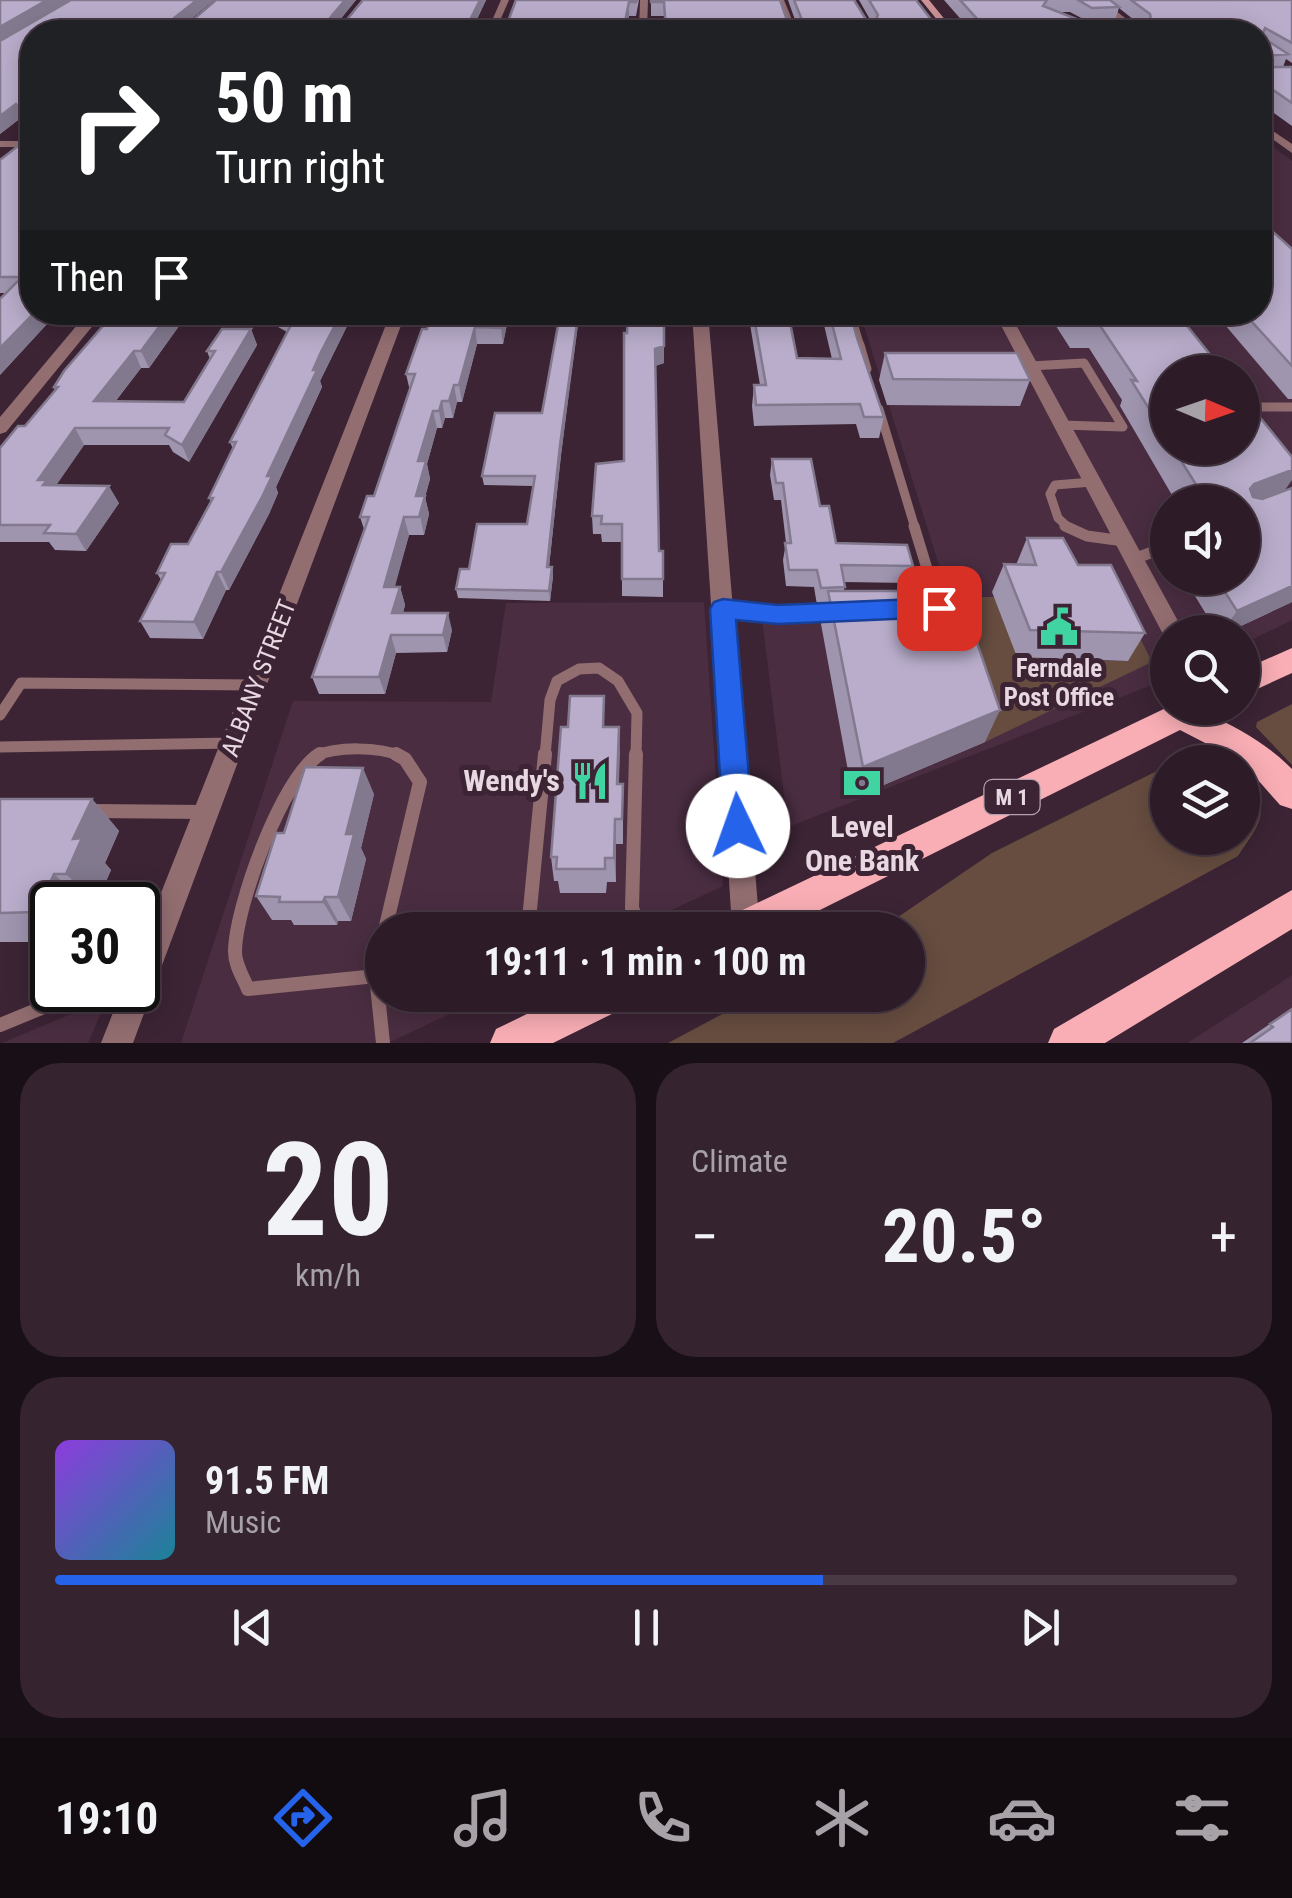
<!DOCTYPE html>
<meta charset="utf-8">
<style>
:root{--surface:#2d1b28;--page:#352430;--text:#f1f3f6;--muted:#a7a1a8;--line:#483945;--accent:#2563eb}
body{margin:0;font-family:"Roboto Condensed",sans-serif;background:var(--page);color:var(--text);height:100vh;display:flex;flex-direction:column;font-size:38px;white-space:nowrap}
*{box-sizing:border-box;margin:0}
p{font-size:32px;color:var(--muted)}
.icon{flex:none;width:55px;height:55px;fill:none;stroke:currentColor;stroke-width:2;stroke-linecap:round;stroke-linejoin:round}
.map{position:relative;height:1043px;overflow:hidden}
.side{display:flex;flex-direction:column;gap:20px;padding:20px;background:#190f16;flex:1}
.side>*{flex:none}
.guide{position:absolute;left:20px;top:20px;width:1252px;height:305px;border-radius:40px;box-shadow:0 5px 25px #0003,0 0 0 2px var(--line);background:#202124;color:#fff;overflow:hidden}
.needle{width:65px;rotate:92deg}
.fabs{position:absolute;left:1150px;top:355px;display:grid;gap:20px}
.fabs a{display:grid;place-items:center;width:110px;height:110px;border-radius:50%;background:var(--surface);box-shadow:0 5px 25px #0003,0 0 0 2px var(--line);font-size:50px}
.speed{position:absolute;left:30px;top:882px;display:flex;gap:20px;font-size:50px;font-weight:700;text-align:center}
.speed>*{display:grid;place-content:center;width:130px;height:130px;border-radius:50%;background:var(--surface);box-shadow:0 5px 25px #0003,0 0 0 2px var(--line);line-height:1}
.speed .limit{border:5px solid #111;border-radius:15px;background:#fff;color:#111}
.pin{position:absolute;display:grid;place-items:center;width:85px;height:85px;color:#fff;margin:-42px;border-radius:20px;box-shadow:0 5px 15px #0006}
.me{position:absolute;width:110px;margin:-55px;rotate:357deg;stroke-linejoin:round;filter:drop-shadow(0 0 8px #0008)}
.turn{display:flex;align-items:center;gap:35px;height:210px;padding:0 30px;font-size:45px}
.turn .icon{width:130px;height:130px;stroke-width:2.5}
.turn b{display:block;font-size:70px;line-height:85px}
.then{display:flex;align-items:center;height:95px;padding:0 30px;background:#0003;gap:20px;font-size:38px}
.big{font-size:75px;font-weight:700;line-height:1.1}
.side .tile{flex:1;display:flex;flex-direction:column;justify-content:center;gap:15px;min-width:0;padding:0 35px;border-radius:40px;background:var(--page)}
.side .dial{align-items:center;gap:0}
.dial b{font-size:130px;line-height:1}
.song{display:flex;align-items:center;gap:30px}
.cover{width:120px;height:120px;border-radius:15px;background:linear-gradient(135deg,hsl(270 70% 55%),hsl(190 70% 35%))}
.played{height:10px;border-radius:5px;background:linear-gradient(90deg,var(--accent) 65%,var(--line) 65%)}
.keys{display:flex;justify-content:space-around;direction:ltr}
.heat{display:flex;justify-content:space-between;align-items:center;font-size:55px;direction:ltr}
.side .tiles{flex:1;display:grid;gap:20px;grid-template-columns:1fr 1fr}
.tile:last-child{grid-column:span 2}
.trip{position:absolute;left:365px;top:912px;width:560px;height:100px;border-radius:50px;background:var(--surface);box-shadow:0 5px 25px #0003,0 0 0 2px var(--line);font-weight:700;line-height:100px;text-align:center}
.menu{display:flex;height:160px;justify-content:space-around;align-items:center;background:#120b10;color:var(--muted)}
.menu .icon{width:70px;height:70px}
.menu .current{color:var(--accent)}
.menu b{font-size:45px;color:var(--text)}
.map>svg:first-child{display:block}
.built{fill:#4a2d41;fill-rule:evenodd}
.green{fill:#674d40}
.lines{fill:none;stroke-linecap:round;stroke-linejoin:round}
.service-far3{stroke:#936e71;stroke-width:8}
.service-far2{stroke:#936e71;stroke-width:9}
.service-far1{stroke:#936e71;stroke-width:11}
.service{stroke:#936e71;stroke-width:14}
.minor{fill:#936e71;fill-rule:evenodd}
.secondary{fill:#cd9397;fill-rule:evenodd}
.primary{fill:#f9aeb5;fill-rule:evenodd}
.wall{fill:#9f95af;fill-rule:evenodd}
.shaded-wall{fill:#82798e}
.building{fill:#b9adcb;stroke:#82798e;stroke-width:2.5}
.route{fill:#2563eb;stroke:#184099;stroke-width:2.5}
.labels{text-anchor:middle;stroke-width:10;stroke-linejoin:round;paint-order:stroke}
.shield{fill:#3c2435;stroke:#b4a2ae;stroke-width:2.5}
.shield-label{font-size:22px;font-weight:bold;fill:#e8d8e2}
.poi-label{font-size:25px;font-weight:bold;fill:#e8d8e2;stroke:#3c2435}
.street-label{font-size:25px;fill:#e8d8e2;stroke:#3c2435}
.near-poi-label{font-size:30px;font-weight:bold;fill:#e8d8e2;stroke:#3c2435;text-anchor:end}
</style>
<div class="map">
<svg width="1292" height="1043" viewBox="0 0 1292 1043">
<rect width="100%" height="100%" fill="#3c2435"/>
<path class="built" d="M1260,137L1292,161V620L1243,644L1242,632H1168L1167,679L788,827L762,619H956L860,313L1260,312ZM1168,372H1242V448H1168ZM1168,502H1242V578H1168Z
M704,602L723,886L629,930H382V995H490L388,1043H181L293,701L491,702L506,603Z
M1292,975V1043H1187L1262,995Z
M107,999L88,1043H2Z"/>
<path class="green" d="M951,597H994L1042,660L1127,661L1121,600L1152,662L985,742L946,624H960Z
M1292,704V765L1256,727L1257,722Z
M1167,766L1168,838H1242L1243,776C1274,809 1260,823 1238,856L893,1043H668L758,995H908V930H879L992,853Z"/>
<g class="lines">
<path class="service-far3" d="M850,312L861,348"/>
<path class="service-far2" d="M860,345L867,369
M1030,366L1084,363L1123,427L1062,425
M1251,407H1292
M879,409L915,528
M1069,528L1058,518L1050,494L1055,485L1092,482"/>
<path class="service-far1" d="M914,526L939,608H924
M1065,526L1087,536L1124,541
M1134,559L1168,546
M724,609L756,615L837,612
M0,715L21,683L254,685
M0,747L233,743
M315,756C338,746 378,747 401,756
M545,756L550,700L557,681L579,669L599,668L618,681L637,713L636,756"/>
<path class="service" d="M320,754C282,777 235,908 235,952C235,965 243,977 248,989L376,976
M636,754L632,908L640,930
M92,811L205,812
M385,930L420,782L405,759L396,754
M528,930L545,754
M382,941L376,976L383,1043
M535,995L541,1018
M0,1025L85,990"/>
<path class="minor" d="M501,0H509L495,32H487Z
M640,0H648L647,32H639Z
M776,0H784L797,32H789Z
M1093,0H1102L1143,32H1134Z
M1260,122L1292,144V153L1260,130Z
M0,141H32V147H0Z
M88,312H104L6,432L0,434V417Z
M391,312H406L133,1043H101L122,990H138V951Z
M692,312H708L760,930H734L732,927Z
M994,312H1009L1184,632H1168V639L1165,638Z"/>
<path class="secondary" d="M921,0H929L955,32H947Z"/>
<path class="primary" d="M1292,648V673L1242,696V670Z
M1168,707L1210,708L1207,714C1239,728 1267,744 1292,769V809L1280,805L1242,762L1180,730L780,930H723L728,917Z
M1292,890V929L1105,1043H1048L1054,1029Z
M566,995H627L622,1009L553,1043H490L496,1029Z"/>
</g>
<path class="wall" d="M0,0H69L6,38L71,0H214L185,24H188L216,0H356L337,23H344L363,0H486L471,32H32V130L22,117L0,134Z
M639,0L636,16H629L625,32H504Z
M651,0L795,20L788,0H854L867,21L872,23L859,0H916L941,32H665L664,16H651Z
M944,0H1292V63L1286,59L1283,67H1292V126L1260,103V32H972ZM1119,8L1134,20H1115ZM1058,12H1070L1085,20H1079Z
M0,160L32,312H58L0,375L7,293H0Z
M1292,249V399H1288L1214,312H1260Z
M115,312H189L149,368H141L115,402H184L210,359L207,351L251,329L257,345L189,462L173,452L169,445H84L56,485L119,503L86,551L55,550L49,542H0V448L25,426L55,391L54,387Z
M254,312H354L320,381L322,387L276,487L278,493L269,514L229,590H226L203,639L150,638L140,621L161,580L157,573L188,544L211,502L209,498L233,449L230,442L287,332L255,314Z
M432,312H579L561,455L549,567H552L553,576L550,601L458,598L456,589L469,569L527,524L533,486L484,485L482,476L542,413L559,319H508L503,344H477L462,402H457L453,418H445L442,428H437L427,464L430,479L425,497L429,514L424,535H409L394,587H400L405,605L403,613L452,630L447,652L396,653L385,694H319L312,677L364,529L360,517L374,496L410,391L406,374L427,329Z
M748,312H788L797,358L832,359L821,312H850L857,338L884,417L879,438H860L856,424L754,426L752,406L754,385H760Z
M857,312H962L959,322L861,321Z
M1047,312H1176L1168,372V448H1242L1285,490L1292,488V602L1228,632H1217L1184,578H1242V502H1176L1120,406L1122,400L1089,348H1070Z
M627,333L664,363L655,366L659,551H663V597L622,596V542H602L601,534H593L592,516L624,461Z
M885,353L1030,380L1020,406L887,405L879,380Z
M772,459L820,506L836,543L913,566L908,583L844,582V591L944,635L985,742L853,798L821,624L825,605H817L814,587L786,586L783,560L786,543L781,500H774L770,475Z
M1027,538L1078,565L1145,633L1128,661L1017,657L992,592L1004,564L1016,565Z
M606,727H619V784H623V844H616V882H607L606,893H560L558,881H554L551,857Z
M374,794L361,848L366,859L351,921H338L337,925H294L291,920H272L256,896L284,833Z
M0,799H92L119,831L105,863L111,870L96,904L52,905V942H0Z
M1292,1009V1043H1242Z"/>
<path class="shaded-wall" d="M47,0H69L0,42V27Z
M197,0H214L178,29L174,23V18Z
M345,0H356L332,30L330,18Z
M480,0H486L471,32H464Z
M629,2V16L625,32H623Z
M16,104L22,117L0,134V116Z
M35,312H58L0,375V348Z
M170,312H189L149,368L141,351Z
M342,312H354L320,381L322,387L276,487L278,493L269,514L229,590L221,572L267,476L321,352Z
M504,312H508V319L503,344L501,328Z
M578,316V325L561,455L548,576L547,567L560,445Z
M475,327L477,344L462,402L459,385Z
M251,329L257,345L189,462L182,445Z
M664,346V363L655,366V349Z
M134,351L141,368L102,418L94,401Z
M454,385L457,402L453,418L449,401Z
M442,401L445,418L442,428L439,411Z
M433,411L437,428L427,464L430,479L425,497L429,514L424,535L416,496L418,461Z
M75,428L84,445L53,490L58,497L38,480Z
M1292,470V480L1283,493L1242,508V502L1254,484Z
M109,486L119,503L86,551L76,534Z
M404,517L409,535L390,605L384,587Z
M552,567L553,576L550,601L549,591Z
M217,572L226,590L203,639L194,622Z
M1292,586V602L1228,632H1222L1237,611Z
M400,587L405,605L398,631L392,613Z
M448,613L452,630L447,652L443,635Z
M391,635L396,653L385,694L379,677Z
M1000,710L985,742L853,798L863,767Z
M619,727L620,753L618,810L617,784Z
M363,768L374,794L361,848L366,859L351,921L338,897L346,834Z
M92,799L119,831L105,863L111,870L96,904L66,874L73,839Z
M615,819L616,844V882L614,858Z
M54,874L86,904L52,905V927L36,912Z
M325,897L338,921L337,925L323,902Z"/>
<path class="building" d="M0,0H47L0,27Z
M71,0H197L174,18V23L188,24L216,0H345L330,18V24L344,23L363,0H480L464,32H32V125L16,104L0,116V41Z
M516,0H636V2H629L623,32H504Z
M651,0H780L787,20H802L794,0H854L867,21L874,24L878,15L869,0H916L941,32H666L664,2H651Z
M960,0H1047L1043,6L1079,20H1151L1150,14L1131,0H1292V43L1265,28L1262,37L1288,54L1264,56L1265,67H1292V103L1260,81V32H989Z
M1078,0H1110L1119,7L1092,8Z
M32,135V312H35L0,348V299L22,277H0V160Z
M1260,220L1292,249V366L1243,312H1260Z
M115,312H170L141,351H134L94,401L184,402L215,351H207L222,329H251L182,445L165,435L169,428H75L38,480H47L43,485L109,486L76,534L44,533L50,525H0V448L18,426H25L58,387H54L64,371Z
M276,312H342L321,352L313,370H317L267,476H272L262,497L221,572H217L194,622L140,621L165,573H157L171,544H188L213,498H209L236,442H230L293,321Z
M432,312H504L501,328L475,327L459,385H454L449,401H442L439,411H433L418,461H426L416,496H425L419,517H404L384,587H400L392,613H448L443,635H391L379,677H312L369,517H360L367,496H374L415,374H406L422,329H427Z
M628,312H664V346L655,349L659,551H663V579H622V524H601L602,516H592L596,464L624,461V333H627Z
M753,312H788L797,358L841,359L829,312H850L857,338L884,417H864L860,404L756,405L754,385H766Z
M1071,312H1176L1224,372H1168V439L1131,380L1137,381L1099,324H1079Z
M560,314L578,316L560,445L547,567H552L549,591L456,589L460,569H469L477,524H527L535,476H482L495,413H542Z
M885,353H1017L1030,380L893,379Z
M1242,395L1292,457V470L1254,484L1250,489L1253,497L1262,499L1292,488V586L1237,611L1216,578H1242V502H1207L1173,448H1242Z
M772,459H811L820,506H829L836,543L907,545L913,566L841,565L845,587L821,588L817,570H789L785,543H791L783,483H776Z
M1027,538H1063L1078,565H1111L1145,633L1030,630L1004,564L1036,565Z
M828,591H930L944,635L971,625L1000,710L863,767Z
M570,696H604L603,727H619L617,784H623L622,819H615L614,858H605V869H556L557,857H551L561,727H568Z
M305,767L363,768L346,834H354L338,897H325L323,902H279L280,897L256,896L276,833H284Z
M0,799H92L73,839L82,838L66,874H54L36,912L0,913Z
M1292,1009V1043H1250L1273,1027L1270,1024Z"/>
<path class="route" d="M939,598L948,601L952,608L948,614L939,617L778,624L736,620L753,826L749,836L738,840L727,836L723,826L710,609L714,602L723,599L778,605Z"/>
<defs>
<g id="civic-bare" transform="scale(3)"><path d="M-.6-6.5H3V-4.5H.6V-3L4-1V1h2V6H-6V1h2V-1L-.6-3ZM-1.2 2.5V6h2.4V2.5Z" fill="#40d4a2" stroke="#3c2435" stroke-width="2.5" paint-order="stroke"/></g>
<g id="restaurant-bare" transform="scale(3)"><path d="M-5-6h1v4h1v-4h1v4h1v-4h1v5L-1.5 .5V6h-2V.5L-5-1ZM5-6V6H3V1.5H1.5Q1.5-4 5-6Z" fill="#40d4a2" stroke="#3c2435" stroke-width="2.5" paint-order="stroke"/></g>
<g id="bank-bare" transform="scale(3)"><path d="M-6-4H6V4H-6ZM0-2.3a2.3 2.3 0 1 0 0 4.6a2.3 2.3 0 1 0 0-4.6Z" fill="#40d4a2" stroke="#3c2435" stroke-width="2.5" paint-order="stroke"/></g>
</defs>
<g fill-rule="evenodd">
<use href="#civic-bare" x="1059" y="627"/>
<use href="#restaurant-bare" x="590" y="781"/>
<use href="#bank-bare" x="862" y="783"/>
</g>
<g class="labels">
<rect class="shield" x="984.5" y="780" width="55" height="34" rx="8"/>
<g class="shield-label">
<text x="1012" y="805">M 1</text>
</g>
<g class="poi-label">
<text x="1059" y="677">Ferndale<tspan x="1059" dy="29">Post Office</tspan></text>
</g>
<g class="street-label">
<text transform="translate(258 678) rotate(-69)" y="9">ALBANY STREET</text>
</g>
<g class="near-poi-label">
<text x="560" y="791">Wendy's</text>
<text x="862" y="837" text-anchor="middle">Level<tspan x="862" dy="34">One Bank</tspan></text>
</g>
</g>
</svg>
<div class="fabs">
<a><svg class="needle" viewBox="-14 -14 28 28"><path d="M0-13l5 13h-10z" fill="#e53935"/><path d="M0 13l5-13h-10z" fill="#a7a1a8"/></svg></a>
<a><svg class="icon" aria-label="sound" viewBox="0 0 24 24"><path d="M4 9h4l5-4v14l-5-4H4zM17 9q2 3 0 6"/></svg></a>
<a><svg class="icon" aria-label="search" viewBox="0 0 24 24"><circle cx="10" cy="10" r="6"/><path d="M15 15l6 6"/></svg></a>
<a><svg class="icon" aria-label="layers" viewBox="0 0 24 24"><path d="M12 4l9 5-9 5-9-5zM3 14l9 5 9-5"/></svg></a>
</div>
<div class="speed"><div class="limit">30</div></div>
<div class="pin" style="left:939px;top:608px;background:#d93025"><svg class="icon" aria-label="arrive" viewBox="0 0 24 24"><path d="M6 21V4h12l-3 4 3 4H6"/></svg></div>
<svg class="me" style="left:738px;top:826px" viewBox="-20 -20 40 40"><circle r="19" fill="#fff"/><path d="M0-13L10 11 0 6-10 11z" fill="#2563eb"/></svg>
<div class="trip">19:11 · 1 min · 100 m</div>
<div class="guide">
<div class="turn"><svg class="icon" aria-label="right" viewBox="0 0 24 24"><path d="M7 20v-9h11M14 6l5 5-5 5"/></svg><div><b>50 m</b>Turn right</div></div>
<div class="then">Then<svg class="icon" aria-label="arrive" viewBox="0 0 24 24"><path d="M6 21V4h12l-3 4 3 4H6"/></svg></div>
</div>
</div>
<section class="side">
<div class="tiles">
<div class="tile dial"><b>20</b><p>km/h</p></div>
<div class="tile"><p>Climate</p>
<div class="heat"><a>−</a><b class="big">20.5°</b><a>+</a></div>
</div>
<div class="tile">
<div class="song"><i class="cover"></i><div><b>91.5 FM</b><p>Music</p></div></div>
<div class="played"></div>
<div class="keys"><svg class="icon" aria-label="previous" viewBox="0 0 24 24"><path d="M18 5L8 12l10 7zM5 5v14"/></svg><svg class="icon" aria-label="pause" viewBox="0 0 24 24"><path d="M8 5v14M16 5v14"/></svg><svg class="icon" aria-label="next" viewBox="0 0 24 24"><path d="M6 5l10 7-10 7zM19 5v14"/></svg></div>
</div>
</div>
</section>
<nav class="menu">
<b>19:10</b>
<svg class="icon current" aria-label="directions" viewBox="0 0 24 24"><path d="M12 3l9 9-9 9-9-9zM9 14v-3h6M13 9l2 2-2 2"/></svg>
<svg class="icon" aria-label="music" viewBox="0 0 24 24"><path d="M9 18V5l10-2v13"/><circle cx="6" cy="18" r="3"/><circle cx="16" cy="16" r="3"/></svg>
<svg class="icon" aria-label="phone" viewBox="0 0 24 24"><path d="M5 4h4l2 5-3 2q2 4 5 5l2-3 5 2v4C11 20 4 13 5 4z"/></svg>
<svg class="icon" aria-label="climate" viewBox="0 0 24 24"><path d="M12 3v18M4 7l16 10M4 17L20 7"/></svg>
<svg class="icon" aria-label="car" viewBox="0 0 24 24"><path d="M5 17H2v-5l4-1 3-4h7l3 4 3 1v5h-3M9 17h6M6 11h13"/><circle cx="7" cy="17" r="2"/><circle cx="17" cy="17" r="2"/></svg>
<svg class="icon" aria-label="filters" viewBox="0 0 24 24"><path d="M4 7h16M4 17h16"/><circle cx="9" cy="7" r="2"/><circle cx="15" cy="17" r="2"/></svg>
</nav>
